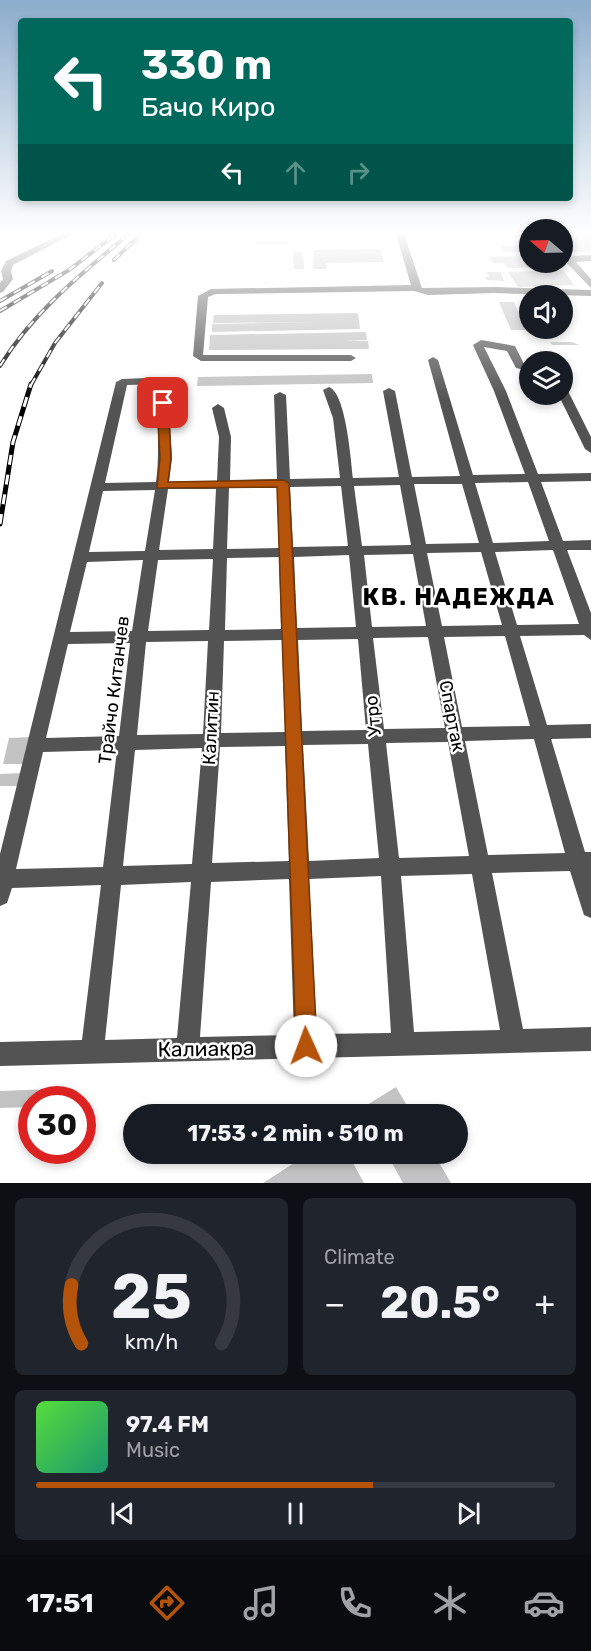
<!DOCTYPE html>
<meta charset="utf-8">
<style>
:root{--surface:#171b24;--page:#20242c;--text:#f1f3f6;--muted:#9ea1a6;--line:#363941;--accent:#b45309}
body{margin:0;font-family:Rubik,sans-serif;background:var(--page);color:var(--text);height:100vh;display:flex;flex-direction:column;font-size:22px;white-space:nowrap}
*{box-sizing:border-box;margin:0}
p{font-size:20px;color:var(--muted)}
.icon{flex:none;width:33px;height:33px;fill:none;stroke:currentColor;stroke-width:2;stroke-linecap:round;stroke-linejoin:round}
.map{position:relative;height:1183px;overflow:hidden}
.side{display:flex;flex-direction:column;gap:15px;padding:15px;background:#0d0f14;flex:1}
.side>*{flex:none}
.guide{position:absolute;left:18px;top:18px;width:555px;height:183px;border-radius:6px;box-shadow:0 3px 9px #0003;background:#00695c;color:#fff;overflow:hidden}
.needle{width:39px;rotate:289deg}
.fabs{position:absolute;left:519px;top:219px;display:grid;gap:12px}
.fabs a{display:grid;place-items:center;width:54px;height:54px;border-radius:50%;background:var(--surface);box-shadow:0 3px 9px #0003;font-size:30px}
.speed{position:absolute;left:18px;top:1086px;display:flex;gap:12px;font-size:30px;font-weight:700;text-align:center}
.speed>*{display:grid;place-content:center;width:78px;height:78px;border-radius:50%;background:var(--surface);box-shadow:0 3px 9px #0003;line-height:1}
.speed .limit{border:9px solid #d22;background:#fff;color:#111}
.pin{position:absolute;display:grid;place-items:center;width:51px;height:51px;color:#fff;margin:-26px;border-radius:12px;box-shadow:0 3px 9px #0006}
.me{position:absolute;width:66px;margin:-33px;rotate:358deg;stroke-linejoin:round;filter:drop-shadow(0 0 4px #0008)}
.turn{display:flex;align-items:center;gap:21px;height:126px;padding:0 24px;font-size:27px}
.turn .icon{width:78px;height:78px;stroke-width:2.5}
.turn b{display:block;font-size:42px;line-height:51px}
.lanes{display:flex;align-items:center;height:57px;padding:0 24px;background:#0003;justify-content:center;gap:30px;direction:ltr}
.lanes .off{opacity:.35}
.big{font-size:45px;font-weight:700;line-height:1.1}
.side .tile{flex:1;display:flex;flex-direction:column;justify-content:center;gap:9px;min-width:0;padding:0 21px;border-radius:9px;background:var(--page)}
.side .dial{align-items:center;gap:0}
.dial svg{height:156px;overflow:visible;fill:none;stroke:var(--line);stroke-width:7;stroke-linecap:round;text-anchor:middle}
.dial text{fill:var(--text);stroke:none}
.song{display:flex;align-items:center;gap:18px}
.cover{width:72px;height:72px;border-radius:9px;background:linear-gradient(135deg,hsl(110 70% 55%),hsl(160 70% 35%))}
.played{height:6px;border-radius:3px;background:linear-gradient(90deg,var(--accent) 65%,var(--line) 65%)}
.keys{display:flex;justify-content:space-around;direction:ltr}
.heat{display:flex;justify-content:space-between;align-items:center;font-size:33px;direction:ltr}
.side .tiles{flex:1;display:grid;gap:15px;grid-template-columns:1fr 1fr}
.tile:last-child{grid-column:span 2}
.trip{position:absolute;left:123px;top:1104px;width:345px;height:60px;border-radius:30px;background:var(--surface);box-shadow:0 3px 9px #0003;font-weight:700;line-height:60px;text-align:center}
.tab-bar{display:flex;height:96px;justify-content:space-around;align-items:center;background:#090b0e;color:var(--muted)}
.tab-bar .icon{width:42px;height:42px}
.tab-bar .active{color:var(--accent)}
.tab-bar b{font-size:27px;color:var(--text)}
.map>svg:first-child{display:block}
.building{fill:#c3c3c3}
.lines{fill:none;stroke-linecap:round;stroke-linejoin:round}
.minor{fill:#535353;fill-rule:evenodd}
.rail-far1-casing{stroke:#000;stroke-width:4}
.rail-casing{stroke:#000;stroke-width:5}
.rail-far1{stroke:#fff;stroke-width:2;stroke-dasharray:8;stroke-linecap:butt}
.rail{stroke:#fff;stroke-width:3;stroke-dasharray:10;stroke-linecap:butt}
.route{fill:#b45309;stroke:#753606;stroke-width:1.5}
.labels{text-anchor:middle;stroke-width:5;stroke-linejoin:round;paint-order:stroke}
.street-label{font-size:18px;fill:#000;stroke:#fff}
.near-street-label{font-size:21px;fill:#000;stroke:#fff}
.district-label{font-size:24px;font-weight:bold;letter-spacing:1.5px;fill:#000;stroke:#fff}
</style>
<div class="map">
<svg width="591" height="1183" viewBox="0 0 591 1183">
<rect width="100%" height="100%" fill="#fff"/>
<path class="building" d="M562,235H591V252H567L562,243Z
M255,241H289V245H256Z
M502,246H530V252H504Z
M381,249L384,262L326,263L327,269H313L314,250Z
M293,252H303L304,269H294Z
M530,256V262H556L559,267L508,268L504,263H493L489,257Z
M563,270L574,285L518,287L508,272Z
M486,272H501L504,281L486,280L485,277H489Z
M499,302H514L526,330H511Z
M358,313L360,329L212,332V324L325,322L213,323L214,315Z
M366,332L367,340L345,341H368L369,349L209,350L210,335Z
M550,342H572L579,345H552Z
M372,374L373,383L197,386L198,377Z
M32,737L26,764H3L9,738Z
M23,773L20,786H0V774Z
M396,1087L412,1114H365L362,1108Z
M52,1089L51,1100H32V1107L0,1108V1091Z
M308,1154H348L364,1183H263Z
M387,1154H434L451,1183H403Z"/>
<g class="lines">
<path class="minor" d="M62,234H73L13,265L11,271L13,279L3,292L0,293V283L3,279L1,271L6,261Z
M396,234H404L422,288L494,287L591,290V296L494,293L428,295L414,291L216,294L208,297L203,355H351L356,358L351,361H201L193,356L198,296L211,289L411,285Z
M591,255V261L576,262L591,279V288L566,262L573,256Z
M481,340L515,346L524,364L530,365V371L516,368L507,351L484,347L506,391L538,474L591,473V481L541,482L563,541L591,540V550H567L591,613V640L584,635L520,636L547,725L591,724V738L551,739L585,852H591V918L584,915L570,871L492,873L523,1029L591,1027V1051L0,1066V1042L82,1040L101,885L12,888L7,903L0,906V854L116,382L122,379L169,377L175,380L169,403L172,458L169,482L217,481L219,437L212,408L218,404L224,408L231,437L230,480L277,479L274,395L280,392L286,395L290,479L340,478L333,418L323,390L329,387C346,393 351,460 353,478L399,477L383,391L389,388L395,391L412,477L460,476L428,360L433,357L438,360L473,475L525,474L494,391L473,345ZM162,384C154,416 161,449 156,482L105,483L127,385ZM528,482L549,541L493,543L475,483ZM414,484H462L479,543L426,544ZM400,485L411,545L362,546L354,486ZM341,486L348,546L293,547L290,487ZM277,487L279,548L227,549L229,488ZM168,489H216L213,549L159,550ZM155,490L145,551L89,552L103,491ZM553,550L579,624L517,625L495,552ZM481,552L502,625L442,626L427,553ZM413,554L426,626L372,627L364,555ZM349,555L356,627L297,628L294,557ZM279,557L281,629L225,630L227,558ZM213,559L209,630L148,631L158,560ZM143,560L132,631L70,632L87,562ZM505,636L530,726L462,727L444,637ZM428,637L445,728L384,729L373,638ZM358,639L366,730L302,731L298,640ZM282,640L285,732L221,733L224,641ZM208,641L203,734L137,735L146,642ZM130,643L119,736L46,738L68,644ZM534,739L565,853L488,855L465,741ZM448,742L469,856L399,858L386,743ZM368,744L379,858L309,861L303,745ZM285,746L289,861L212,863L220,747ZM202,748L192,864L123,866L135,750ZM117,750L103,867L16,869L43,752ZM472,874L500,1030L414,1032L401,876ZM381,876L391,1033L317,1034L309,879ZM289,879L294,1035L200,1037L211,882ZM191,882L177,1038L105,1040L121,885Z
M562,388L568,391L591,437V453L585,449L558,394H562Z"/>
<g class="rail-far1-casing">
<path id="rail-far1" d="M114,260L141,234
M0,301L52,271
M0,311L69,270L116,234
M0,366C33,312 81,274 129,234
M31,385L55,343L102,283"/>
</g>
<g class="rail-casing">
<path id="rail" d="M0,524L13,442L31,384"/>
</g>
<use href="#rail-far1" class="rail-far1"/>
<use href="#rail" class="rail"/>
</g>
<linearGradient id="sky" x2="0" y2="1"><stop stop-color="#8baccc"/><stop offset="0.58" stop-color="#fff"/><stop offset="1" stop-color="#fff" stop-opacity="0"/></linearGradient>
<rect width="591" height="400" fill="url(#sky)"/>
<path class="route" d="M163,399L168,403L171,458L168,482L283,480L289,483L317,1046L314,1054L306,1057L299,1054L296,1046L277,487L157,488L160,458L157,403Z"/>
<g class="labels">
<g class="street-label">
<text transform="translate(114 690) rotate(-83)" y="6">Трайчо Китанчев</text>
<text transform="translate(373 716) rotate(-96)" y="6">Утро</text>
<text transform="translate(452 716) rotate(79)" y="6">Спартак</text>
<text transform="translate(211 728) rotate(-87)" y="6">Калитин</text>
</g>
<g class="near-street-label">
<text transform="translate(206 1049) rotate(-1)" y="7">Калиакра</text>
</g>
<g class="district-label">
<text x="459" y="605">КВ. НАДЕЖДА</text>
</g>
</g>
</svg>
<div class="fabs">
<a><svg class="needle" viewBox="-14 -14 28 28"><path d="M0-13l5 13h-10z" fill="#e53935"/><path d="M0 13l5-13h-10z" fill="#9ea1a6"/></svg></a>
<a><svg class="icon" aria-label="sound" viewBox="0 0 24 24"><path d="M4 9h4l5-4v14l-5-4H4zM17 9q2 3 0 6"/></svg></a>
<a><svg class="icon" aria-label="layers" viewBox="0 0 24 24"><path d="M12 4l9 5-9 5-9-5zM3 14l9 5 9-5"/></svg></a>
</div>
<div class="speed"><div class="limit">30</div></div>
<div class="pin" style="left:163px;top:403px;background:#d93025"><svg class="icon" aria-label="arrive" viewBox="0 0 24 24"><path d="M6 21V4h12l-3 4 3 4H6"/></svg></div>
<svg class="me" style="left:306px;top:1046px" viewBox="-20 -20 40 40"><circle r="19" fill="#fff"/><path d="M0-13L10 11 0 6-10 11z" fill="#b45309"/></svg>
<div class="trip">17:53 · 2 min · 510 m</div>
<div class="guide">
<div class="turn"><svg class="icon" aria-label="left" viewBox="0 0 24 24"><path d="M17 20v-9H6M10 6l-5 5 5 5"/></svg><div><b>330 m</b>Бачо Киро</div></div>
<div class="lanes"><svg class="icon" aria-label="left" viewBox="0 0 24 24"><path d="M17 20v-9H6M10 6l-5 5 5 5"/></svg><svg class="icon off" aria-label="ahead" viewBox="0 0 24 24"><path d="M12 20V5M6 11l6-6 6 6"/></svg><svg class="icon off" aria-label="right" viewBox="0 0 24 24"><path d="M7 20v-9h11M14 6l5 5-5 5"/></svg></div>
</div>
</div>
<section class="side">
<div class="tiles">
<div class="tile dial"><svg viewBox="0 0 100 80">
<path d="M14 69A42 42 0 1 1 86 69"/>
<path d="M14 69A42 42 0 0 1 9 39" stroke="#b45309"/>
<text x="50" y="56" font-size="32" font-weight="700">25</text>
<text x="50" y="72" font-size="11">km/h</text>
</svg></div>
<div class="tile"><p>Climate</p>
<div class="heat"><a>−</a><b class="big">20.5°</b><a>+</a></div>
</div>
<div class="tile">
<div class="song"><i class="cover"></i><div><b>97.4 FM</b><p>Music</p></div></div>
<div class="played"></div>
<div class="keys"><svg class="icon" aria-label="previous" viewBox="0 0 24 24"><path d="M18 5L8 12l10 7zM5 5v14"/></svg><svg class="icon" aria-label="pause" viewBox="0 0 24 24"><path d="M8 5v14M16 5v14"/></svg><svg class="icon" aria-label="next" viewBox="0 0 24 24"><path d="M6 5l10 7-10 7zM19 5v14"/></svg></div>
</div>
</div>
</section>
<nav class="tab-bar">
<b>17:51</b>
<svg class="icon active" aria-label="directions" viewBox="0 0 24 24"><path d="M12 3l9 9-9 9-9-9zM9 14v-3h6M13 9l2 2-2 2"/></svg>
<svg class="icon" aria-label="music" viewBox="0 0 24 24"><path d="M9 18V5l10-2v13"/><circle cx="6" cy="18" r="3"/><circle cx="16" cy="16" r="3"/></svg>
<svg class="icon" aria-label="phone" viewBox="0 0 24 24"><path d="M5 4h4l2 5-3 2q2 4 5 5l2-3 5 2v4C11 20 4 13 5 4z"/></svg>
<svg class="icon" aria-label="climate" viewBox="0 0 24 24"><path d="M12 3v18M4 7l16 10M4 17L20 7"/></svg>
<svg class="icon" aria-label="car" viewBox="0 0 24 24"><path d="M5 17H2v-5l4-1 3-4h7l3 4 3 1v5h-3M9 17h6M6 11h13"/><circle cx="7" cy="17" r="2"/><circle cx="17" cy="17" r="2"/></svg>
</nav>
